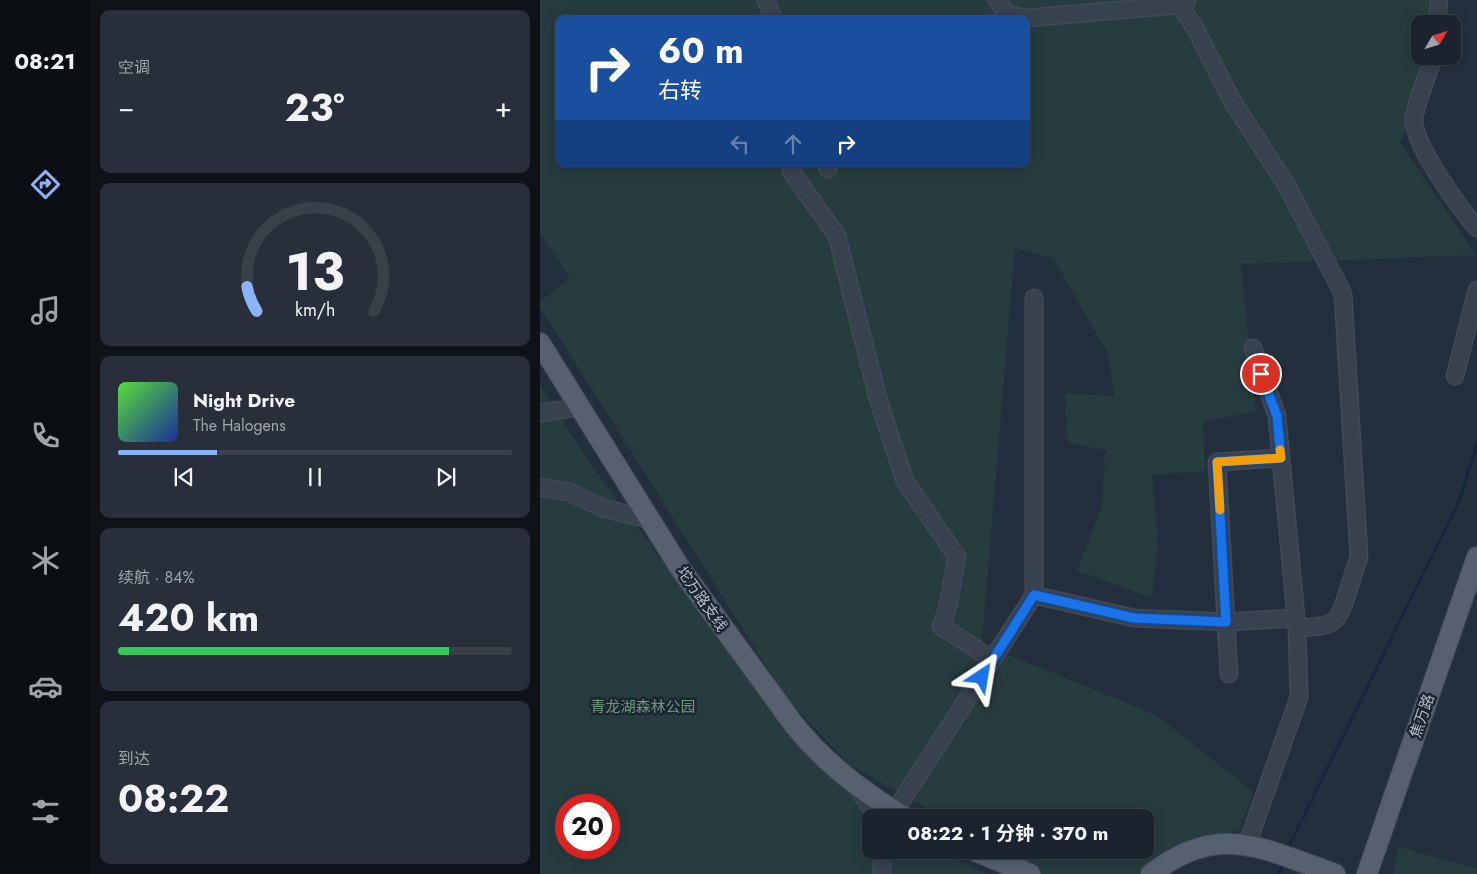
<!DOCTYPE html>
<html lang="zh">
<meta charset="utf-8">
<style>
:root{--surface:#1b232e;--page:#282f3a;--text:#f1f3f6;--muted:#a0a4aa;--line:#39404a;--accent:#8ab4f8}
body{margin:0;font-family:Jost,"Noto Sans SC",sans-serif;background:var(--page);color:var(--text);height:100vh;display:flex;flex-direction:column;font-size:19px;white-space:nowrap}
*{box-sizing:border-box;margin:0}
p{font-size:16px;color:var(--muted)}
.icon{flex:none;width:28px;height:28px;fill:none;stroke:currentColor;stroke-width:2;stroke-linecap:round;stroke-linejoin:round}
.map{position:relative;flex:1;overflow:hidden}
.details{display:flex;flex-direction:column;gap:10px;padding:10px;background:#0f1319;width:450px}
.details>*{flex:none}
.hud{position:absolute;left:15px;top:15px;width:475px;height:152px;border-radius:10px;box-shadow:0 2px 12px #0003,0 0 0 1px var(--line);background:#1a4fa0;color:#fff;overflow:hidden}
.needle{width:32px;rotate:52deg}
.buttons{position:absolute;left:871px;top:15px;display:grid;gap:10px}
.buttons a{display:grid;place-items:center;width:50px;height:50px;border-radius:10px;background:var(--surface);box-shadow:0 2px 12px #0003,0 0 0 1px var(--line);font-size:25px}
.speed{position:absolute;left:15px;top:794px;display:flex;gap:10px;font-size:25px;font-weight:700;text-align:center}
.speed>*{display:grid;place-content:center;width:65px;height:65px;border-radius:50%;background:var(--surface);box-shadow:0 2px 12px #0003,0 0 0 1px var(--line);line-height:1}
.speed .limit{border:8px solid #d22;background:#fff;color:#111}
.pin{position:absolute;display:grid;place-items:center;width:42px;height:42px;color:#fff;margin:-21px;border:2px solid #fff;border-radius:50%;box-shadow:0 1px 5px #0007}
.me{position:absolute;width:55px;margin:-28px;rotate:33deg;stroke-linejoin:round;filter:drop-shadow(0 0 4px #0008)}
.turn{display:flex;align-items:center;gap:18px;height:105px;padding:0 20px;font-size:22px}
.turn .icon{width:65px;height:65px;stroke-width:2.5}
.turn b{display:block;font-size:35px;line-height:42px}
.lanes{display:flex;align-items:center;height:48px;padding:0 20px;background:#0003;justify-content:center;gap:25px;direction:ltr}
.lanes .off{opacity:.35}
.big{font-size:38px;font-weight:700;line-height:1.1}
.details .card{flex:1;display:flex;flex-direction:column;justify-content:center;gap:8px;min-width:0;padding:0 18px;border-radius:10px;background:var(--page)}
.details .dial{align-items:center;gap:0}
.dial svg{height:130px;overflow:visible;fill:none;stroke:var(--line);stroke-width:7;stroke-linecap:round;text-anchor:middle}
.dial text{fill:var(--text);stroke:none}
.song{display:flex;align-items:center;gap:15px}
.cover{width:60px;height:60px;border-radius:8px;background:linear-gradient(135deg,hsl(110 70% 55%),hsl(230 70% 35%))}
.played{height:5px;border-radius:2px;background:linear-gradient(90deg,var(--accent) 25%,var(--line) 25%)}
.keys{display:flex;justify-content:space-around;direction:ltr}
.heat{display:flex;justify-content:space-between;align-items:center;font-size:28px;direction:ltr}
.charge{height:8px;border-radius:4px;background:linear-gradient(90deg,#34c759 84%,var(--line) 0)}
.trip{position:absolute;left:322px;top:809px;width:292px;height:50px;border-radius:10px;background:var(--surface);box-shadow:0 2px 12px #0003,0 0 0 1px var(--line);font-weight:700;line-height:50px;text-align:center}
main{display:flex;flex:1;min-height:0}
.menu{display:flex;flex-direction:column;width:90px;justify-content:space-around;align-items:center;background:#0b0e12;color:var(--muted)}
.menu .icon{width:35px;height:35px}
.menu .on{color:var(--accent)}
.menu b{font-size:22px;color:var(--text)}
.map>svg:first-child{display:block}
.green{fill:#263c3f;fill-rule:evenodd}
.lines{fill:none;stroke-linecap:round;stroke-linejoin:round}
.stream{stroke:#17263c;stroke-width:3}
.minor-casing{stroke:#414a57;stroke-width:19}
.major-casing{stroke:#414a57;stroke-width:22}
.minor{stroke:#38414e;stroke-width:16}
.major{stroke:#56606e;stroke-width:20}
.route-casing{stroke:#114b97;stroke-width:12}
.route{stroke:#1a73e8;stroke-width:9}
.slow{stroke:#f59e0b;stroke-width:9}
.labels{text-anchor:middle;stroke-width:5;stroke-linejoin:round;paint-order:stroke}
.street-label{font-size:15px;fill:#b4bcc9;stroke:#1d2633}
.park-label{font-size:15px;fill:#6b9a76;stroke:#1d2633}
</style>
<main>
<nav class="menu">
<b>08:21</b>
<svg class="icon on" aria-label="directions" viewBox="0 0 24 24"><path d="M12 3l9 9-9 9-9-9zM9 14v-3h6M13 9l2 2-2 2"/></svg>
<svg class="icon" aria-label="music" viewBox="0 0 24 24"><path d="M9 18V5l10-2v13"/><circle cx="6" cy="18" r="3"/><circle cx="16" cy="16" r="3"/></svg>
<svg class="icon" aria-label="phone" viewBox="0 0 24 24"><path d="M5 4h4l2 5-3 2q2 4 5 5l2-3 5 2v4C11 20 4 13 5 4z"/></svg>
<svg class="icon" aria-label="climate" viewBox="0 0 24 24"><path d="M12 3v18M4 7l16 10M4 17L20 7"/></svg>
<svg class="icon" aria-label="car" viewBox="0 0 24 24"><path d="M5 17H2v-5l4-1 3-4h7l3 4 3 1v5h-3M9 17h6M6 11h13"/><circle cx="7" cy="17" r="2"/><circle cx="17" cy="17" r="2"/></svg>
<svg class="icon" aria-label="filters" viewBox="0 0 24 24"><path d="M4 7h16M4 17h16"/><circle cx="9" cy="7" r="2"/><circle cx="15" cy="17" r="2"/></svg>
</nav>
<section class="details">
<div class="card"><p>空调</p>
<div class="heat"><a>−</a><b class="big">23°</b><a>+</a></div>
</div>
<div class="card dial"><svg viewBox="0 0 100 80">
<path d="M14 69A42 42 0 1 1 86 69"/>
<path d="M14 69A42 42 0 0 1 8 54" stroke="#8ab4f8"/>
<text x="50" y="56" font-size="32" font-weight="700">13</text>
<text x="50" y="72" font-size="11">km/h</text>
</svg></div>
<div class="card">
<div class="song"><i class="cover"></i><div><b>Night Drive</b><p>The Halogens</p></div></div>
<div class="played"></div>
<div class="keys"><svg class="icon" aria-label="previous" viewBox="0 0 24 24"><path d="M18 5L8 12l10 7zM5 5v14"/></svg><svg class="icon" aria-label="pause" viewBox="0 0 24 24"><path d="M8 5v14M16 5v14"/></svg><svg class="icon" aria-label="next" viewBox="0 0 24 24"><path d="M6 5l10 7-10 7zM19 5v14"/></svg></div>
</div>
<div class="card"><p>续航 · 84%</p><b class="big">420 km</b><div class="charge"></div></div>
<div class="card"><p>到达</p><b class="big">08:22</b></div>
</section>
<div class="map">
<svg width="937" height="874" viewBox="0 0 937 874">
<rect width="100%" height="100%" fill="#242f3e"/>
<path class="green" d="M0,0H897L895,24H880V56H891L889,84L860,143L936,255L701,264L716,412L663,421L665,471L612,475L618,541L612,598L537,571L562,506L565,450L527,442L525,393L574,396L568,354L513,258L475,248L442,644L616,715L713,792L699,831C661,838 627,845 599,874H496L483,863L460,850H606V818L403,817L310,765L247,699L0,307V302L30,278L0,234ZM19,19H486V164H19Z
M0,385L49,462L269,759L338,817L331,818V850H394L448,874H0ZM26,805H69V848H26Z
M859,847L937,869V874H853Z"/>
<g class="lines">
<path class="stream" d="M748,848L920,499L937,444
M739,874L744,861"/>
<g class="minor-casing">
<path id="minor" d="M226,0L233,19
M457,0L467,14L486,18L639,5L647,1
M639,5L654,26L692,101L746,184L803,294L819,558C812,573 805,610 795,620C786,628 767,627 757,628
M897,24L899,0
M894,56C889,71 875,106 874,119C873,144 920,209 937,228
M251,164V171L297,236L338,399L365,481L417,557L407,610L401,626L453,660
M288,169V164
M915,376L937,290
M0,413L39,407
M0,487L29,492L63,508L107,519
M494,595L594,618L686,622L756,618
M689,674L677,462L741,458
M319,790L338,818
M355,811L494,595V298
M707,845L759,697L757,628L737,416L713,348
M342,874V850"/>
</g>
<g class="major-casing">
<path id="major" d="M0,343L140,568L252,722C283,762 322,792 366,818
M433,850L490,874
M611,874C680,821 723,849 795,874
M827,874L937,557"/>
</g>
<use href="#minor" class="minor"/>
<use href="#major" class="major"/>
</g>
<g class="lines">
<g class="route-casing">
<path id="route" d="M442,677L494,595L594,618L686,622L677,462L741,458L737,416L721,374"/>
</g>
<use href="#route" class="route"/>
<path class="slow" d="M680,510L677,462L741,458L740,450"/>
</g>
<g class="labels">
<g class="street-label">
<text transform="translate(162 599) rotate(55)" y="5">坨万路支线</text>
<text transform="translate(882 716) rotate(-71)" y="5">焦万路</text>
</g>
<g class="park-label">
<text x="103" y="712">青龙湖森林公园</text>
</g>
</g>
</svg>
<div class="buttons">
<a><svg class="needle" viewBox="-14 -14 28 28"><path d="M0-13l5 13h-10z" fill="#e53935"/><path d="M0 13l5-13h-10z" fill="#a0a4aa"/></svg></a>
</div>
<div class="speed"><div class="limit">20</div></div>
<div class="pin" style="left:721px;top:374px;background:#d93025"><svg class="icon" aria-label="arrive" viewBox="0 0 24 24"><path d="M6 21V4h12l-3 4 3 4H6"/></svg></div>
<svg class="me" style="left:442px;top:677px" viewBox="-20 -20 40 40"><path d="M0-17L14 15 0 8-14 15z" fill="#1a73e8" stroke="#fff" stroke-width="4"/></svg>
<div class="trip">08:22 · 1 分钟 · 370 m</div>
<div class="hud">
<div class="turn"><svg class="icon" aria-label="right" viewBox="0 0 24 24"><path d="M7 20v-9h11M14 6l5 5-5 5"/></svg><div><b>60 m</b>右转</div></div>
<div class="lanes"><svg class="icon off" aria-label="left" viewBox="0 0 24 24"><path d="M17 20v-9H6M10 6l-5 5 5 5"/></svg><svg class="icon off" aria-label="ahead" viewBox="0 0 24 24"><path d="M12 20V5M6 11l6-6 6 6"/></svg><svg class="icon" aria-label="right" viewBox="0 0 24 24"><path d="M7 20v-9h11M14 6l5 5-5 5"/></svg></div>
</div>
</div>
</main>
